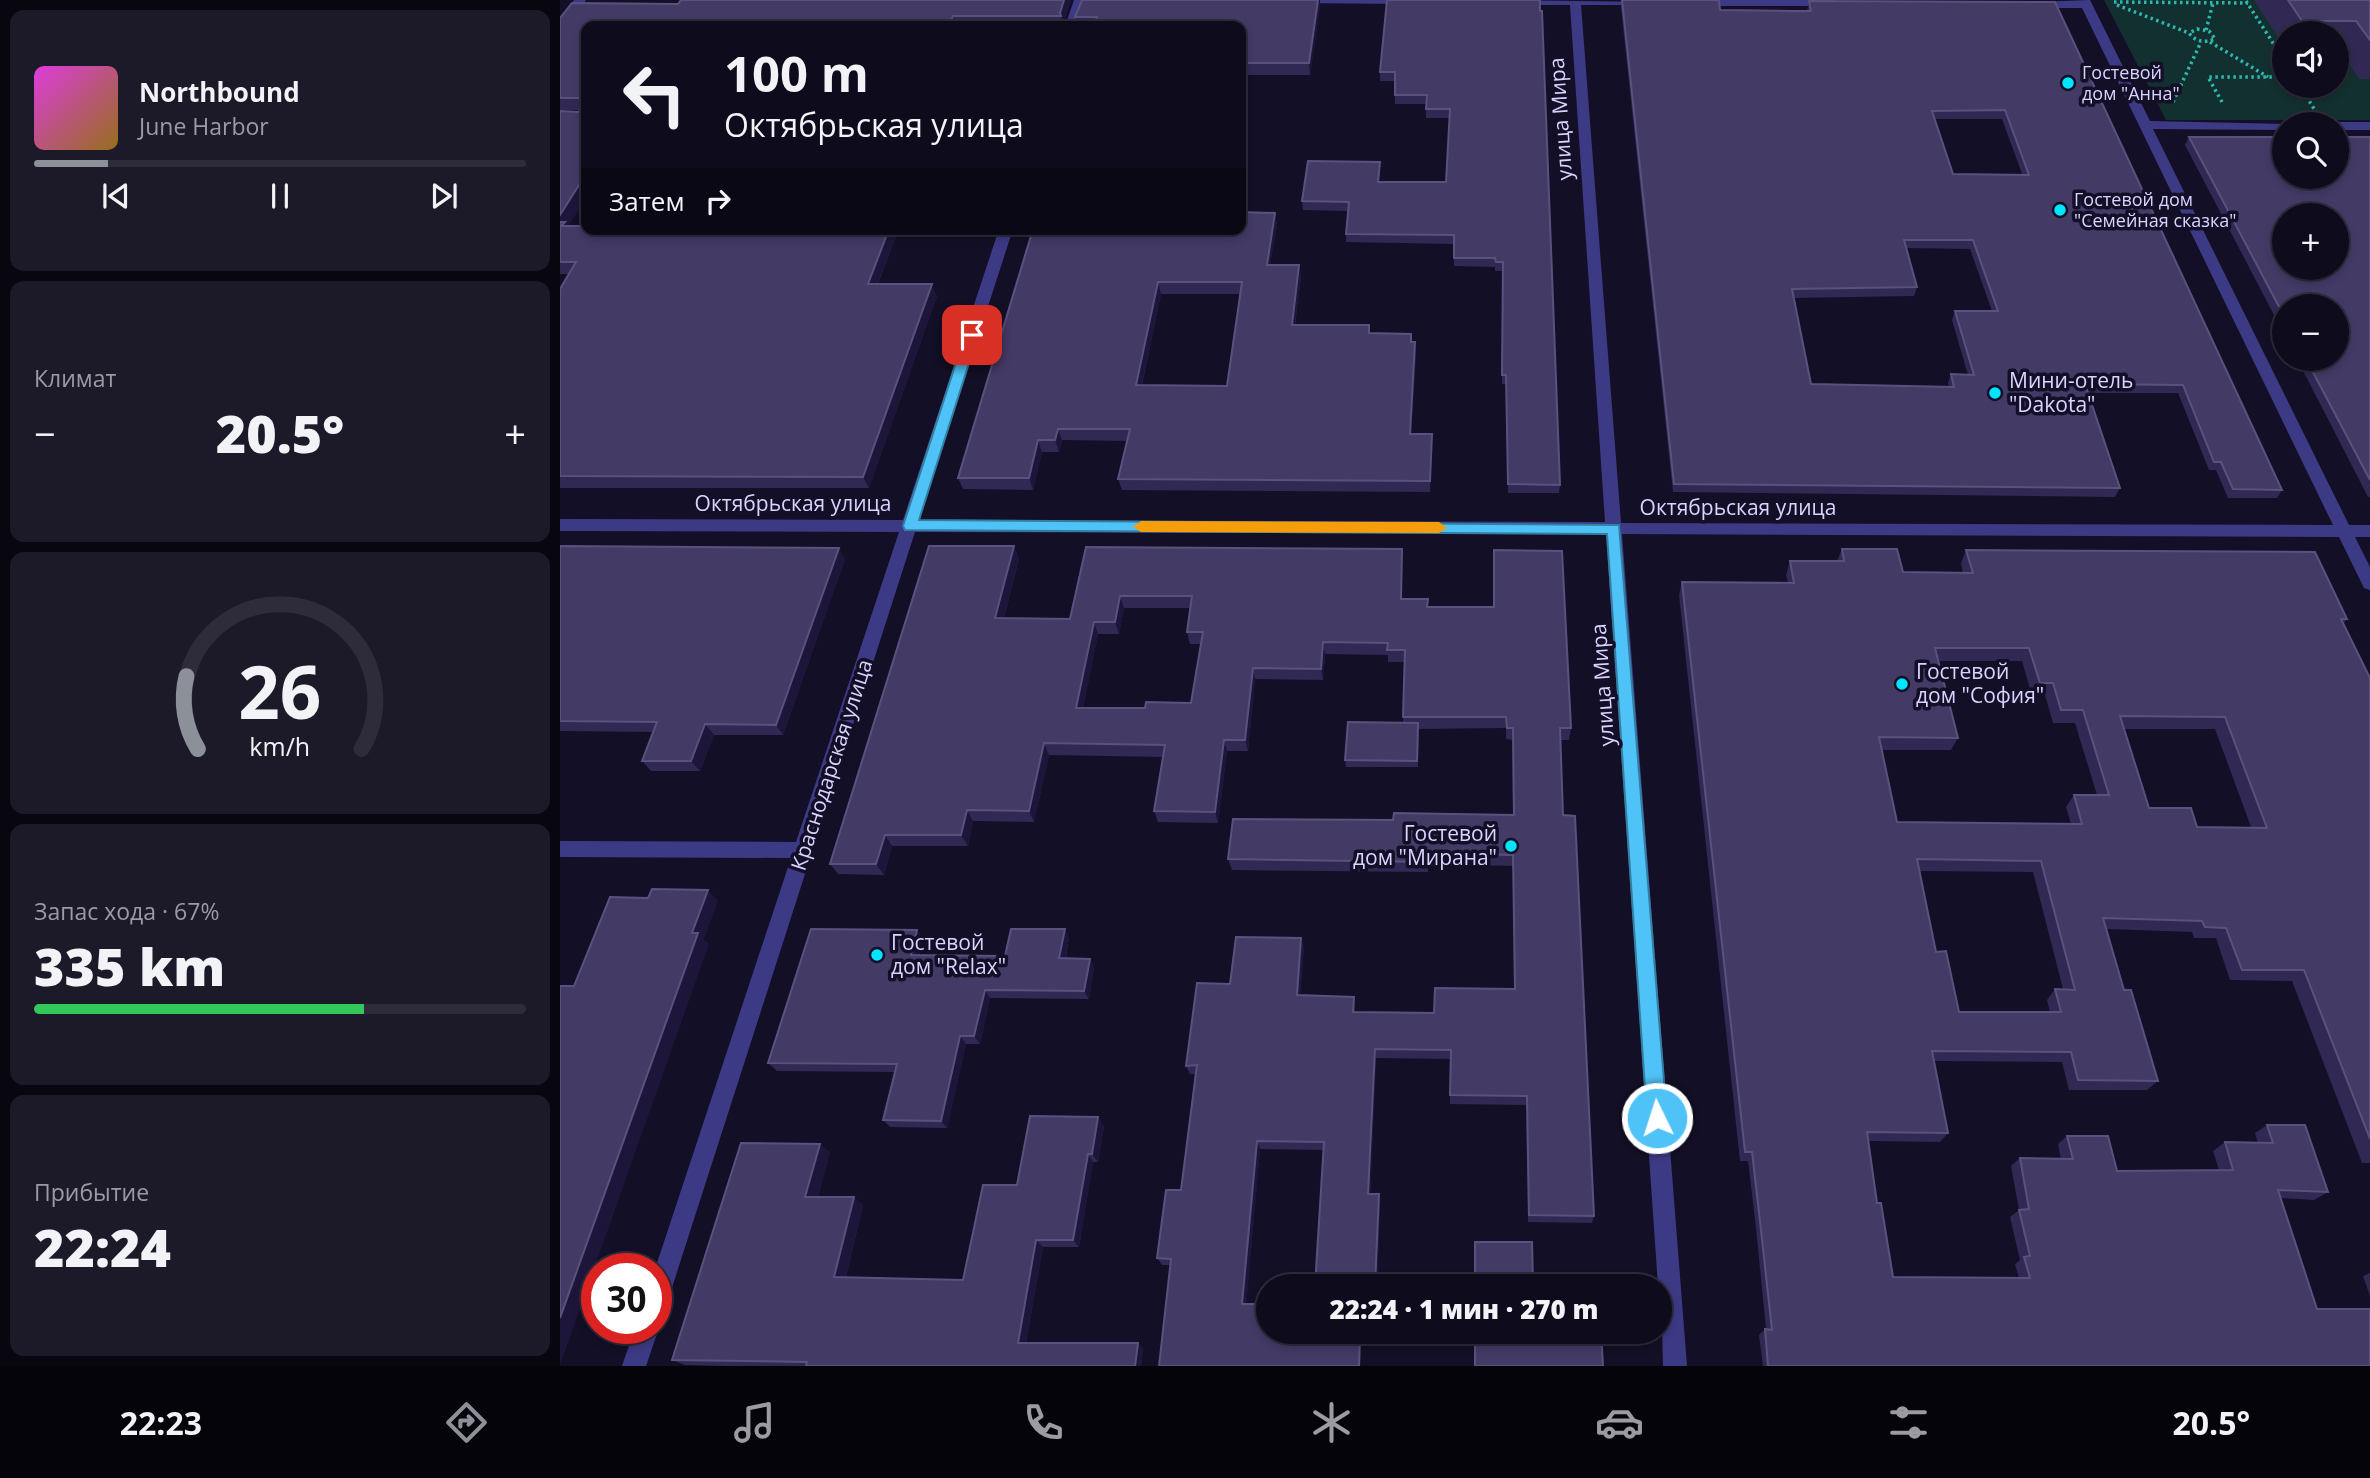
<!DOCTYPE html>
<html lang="ru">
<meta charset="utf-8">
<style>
:root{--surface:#0e0b1c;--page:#1c1929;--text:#f1f3f6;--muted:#9b9ba3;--line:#2e2b3b;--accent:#8c9099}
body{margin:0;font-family:"Open Sans",sans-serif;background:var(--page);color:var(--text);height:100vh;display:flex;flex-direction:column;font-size:26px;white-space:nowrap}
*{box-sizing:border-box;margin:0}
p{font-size:23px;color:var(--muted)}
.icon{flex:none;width:38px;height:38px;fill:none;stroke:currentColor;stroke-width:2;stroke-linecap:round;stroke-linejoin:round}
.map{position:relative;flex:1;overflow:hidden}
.sheet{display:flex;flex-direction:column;gap:10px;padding:10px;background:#08060f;width:560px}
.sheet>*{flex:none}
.banner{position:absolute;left:21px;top:21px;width:665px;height:214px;border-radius:14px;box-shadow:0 4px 10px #0003,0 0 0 2px var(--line);background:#0e0b1c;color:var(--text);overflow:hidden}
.tools{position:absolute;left:1712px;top:21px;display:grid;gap:14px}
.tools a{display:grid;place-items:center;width:77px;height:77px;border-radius:50%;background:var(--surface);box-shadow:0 4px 10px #0003,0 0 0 2px var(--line);font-size:35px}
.speed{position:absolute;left:21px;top:1253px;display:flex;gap:14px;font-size:35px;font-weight:700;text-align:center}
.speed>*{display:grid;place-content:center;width:91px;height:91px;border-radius:50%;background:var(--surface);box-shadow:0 4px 10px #0003,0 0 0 2px var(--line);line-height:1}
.speed .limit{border:10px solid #d22;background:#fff;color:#111}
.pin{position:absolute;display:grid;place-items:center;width:60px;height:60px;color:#fff;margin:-30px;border-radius:14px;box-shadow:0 4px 10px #0006}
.me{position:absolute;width:77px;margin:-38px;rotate:356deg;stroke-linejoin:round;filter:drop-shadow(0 0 5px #0008)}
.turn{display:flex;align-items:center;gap:24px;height:147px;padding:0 28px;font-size:32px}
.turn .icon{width:91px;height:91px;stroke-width:2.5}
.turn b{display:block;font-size:49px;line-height:60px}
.then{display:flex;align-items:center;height:66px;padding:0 28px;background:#0003;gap:14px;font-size:26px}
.big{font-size:52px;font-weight:800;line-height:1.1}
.sheet .tile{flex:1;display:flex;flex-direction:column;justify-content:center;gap:10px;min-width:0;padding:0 24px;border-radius:14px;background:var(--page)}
.sheet .dial{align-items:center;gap:0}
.dial svg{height:182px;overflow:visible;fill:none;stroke:var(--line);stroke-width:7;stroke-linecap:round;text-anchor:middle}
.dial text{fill:var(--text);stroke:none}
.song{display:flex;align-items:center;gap:21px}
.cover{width:84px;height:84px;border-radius:10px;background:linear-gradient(135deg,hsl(300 70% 55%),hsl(40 70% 35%))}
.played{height:7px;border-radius:4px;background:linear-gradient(90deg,var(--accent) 15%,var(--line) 15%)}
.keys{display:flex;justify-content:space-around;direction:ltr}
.heat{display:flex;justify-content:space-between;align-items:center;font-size:38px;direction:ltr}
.charge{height:10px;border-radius:5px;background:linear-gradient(90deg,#34c759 67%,var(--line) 0)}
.trip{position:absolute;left:696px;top:1274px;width:416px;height:70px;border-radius:35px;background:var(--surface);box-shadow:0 4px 10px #0003,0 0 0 2px var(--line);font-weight:800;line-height:70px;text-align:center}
.dock{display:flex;height:112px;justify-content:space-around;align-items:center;background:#06040b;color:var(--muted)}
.dock .icon{width:49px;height:49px}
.dock .on{color:var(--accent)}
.dock b{font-size:32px;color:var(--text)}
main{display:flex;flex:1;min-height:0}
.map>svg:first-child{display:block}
.green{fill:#12302f;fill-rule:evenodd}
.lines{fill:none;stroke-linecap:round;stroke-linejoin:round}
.path{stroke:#2fb8b0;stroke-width:3.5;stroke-dasharray:2.5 3.5;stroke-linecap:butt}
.minor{fill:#3d3a85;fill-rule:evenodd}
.wall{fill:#312854;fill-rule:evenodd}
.shaded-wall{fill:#1d163a}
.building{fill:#433a66;stroke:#5a527e;stroke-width:2;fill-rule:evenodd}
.route{fill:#4fc3f7;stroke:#337fa1;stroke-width:2}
.slow{fill:#f59e0b}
.poi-dot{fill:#00e5ff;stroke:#130f26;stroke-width:2.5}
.labels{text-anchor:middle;stroke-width:7;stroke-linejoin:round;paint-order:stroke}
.far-poi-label{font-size:18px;fill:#d9d4ff;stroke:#130f26;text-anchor:start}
.street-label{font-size:21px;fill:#d9d4ff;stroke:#130f26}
.poi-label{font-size:21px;fill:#d9d4ff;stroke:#130f26;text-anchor:start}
</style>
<main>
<section class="sheet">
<div class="tile">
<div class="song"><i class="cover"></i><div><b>Northbound</b><p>June Harbor</p></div></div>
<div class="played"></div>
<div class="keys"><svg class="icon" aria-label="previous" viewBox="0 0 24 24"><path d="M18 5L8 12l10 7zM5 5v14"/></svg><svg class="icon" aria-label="pause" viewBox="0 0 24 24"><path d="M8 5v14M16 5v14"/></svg><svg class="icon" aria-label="next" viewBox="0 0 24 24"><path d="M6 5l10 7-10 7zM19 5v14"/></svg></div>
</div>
<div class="tile"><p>Климат</p>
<div class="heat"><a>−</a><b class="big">20.5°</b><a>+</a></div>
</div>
<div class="tile dial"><svg viewBox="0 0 100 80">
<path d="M14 69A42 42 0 1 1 86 69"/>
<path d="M14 69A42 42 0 0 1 9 37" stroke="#8c9099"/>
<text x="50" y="56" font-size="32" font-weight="700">26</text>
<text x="50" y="72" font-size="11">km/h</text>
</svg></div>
<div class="tile"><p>Запас хода · 67%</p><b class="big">335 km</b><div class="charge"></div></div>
<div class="tile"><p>Прибытие</p><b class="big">22:24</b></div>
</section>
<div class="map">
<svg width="1810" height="1366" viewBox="0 0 1810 1366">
<rect width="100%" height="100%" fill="#130f26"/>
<path class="green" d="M1544,0H1805L1810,7V120H1606ZM1724,33H1776V86H1724Z"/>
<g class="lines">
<path class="path" d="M1686,1L1724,60
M1554,2L1688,3
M1557,5L1629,33
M1637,29L1649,31L1655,39C1644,43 1636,42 1629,33Z
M1646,30L1653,3
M1650,42L1708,77
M1740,86L1756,112
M1613,102L1641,42
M1662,102L1648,77H1724"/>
<path class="minor" d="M14,0H26L4,29L0,30V19Z
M514,0H526L517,26H505Z
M730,0H853L854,1L848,4L736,3Z
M953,0L1089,2L1083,5H1021L1061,523L1773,525L1522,8H1475L1469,5L1475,2L1530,0L1590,121L1729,124H1724V130L1593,129L1789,525H1810V537H1795L1810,567V590L1804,588L1779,537L1062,534L1127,1366H1103L1101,1286H1098L1046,534L355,532L108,1300L104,1308L96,1311L95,1269L231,858L0,857V841L236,842L339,532L0,531V519L343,520L439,229H453L359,520L1045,522L1010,5H957L953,4Z
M1133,0H1274L1278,3L1272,6H1135L1129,3Z
M1776,122H1810V130H1776V124H1771Z
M96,1322L99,1328L86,1366H62L75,1328H96Z"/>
</g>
<path class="wall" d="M511,0L503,24L504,26H26V197L8,226L26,229H401L400,231H338L318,284L377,296L309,488H0V289L9,274H0V111L19,112L20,110H0V18L118,4Z
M522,0H760V6L750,75H687L681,107V26H518L515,17Z
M980,0L1000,485L999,493H948L946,384H942V271H935V267L894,266V244L786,242V234L788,211L743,210L742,201L820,171L819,182H886L889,118H866V104H835V81H820V72Z
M1062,0L1160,10L1247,11L1249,1L1495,2L1722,490L1717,498H1668L1656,470H1649L1618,393H1528L1560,488L1555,497L1113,492L1061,8ZM1375,119H1442L1462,174H1393ZM1346,248L1410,249L1432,311H1395L1392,320L1408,375L1391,374L1388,383L1389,387L1251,384L1233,298L1354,296L1357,287Z
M1694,0H1810V79H1799L1781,51H1776V33H1724V46Z
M1629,137H1810V497H1808L1737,359H1776L1724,306V334L1625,145Z
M715,213L717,225L710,265H739L741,277L735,325L810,333L855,342L856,354L851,434H872L870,492L562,490L558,479L567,441L502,440L499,452H482L473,490L403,489L398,478L473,229ZM601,294H681L667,386L582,385Z
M0,546L285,559L223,735H154L140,771H91L82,761L93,732L0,731Z
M454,546L459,559L444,618L510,619L526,547L842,549V599L868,607L1011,728L1009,740H1000L1003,815L1034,1216L1032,1223L968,1222L966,1105L890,1104V1059L816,1058L810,1194H819L820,1201L817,1286H755L764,1150L700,1149L686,1304L709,1332H802L800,1366H599L611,1265H602L597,1258L621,1190L635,1074H630L626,1066L670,984L741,938L744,948L740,995L794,997L795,1012L874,1013L954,989L953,866L868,864V872L672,870L668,859L833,820L953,815L952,740L946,739V728L859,729L858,767H786L785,760L843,723L845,662H828V655L765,654L763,680L695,679L688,751H667L658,823L598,822L594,811L603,757L489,755L474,822L413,821L408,846H332L324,875L278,874L270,864ZM564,608H630L627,632L630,644H641L631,703L585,708H523L538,634H559Z
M1282,549L1343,572L1403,573L1401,563L1406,550L1787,619L1783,624L1810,678V1163H1802L1732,981L1670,980L1656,938H1634L1632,932L1547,929L1564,990L1598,1081L1587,1090H1509L1502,1062L1374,1061L1388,1133L1380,1142L1308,1141L1317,1203L1333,1277L1459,1278L1455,1264L1460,1260L1450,1217L1459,1210L1451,1166L1460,1158L1501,1159L1498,1144L1507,1136L1557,1171L1659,1170L1653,1151L1665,1142L1698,1143L1695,1133L1707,1125L1768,1192L1754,1200L1721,1198L1757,1309L1810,1366H1203L1199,1335L1205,1329H1206L1196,1228L1188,1161H1180L1119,595L1122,582L1228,583L1226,575L1230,561H1277ZM1379,661H1462L1472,696L1485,695L1493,723H1515L1537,795H1514L1506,807L1511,824L1337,822L1321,750H1391L1398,738ZM1564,729H1655L1691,827H1637L1589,808ZM1360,871L1473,872L1503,989H1495L1487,1000L1490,1012H1399L1376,952Z
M509,937L506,958L530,959L534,967L529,999L430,998L420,1044H406L387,1128L330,1127L323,1120L335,1072L217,1071L208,1063L363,939L359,955L445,956Z
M544,1126L538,1162H533L519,1247H483L466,1343H578L583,1349L581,1366H164L125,1365L112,1360L270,1152L258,1197L303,1205L286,1277L403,1280L457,1185Z
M1810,1273V1296L1803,1276Z"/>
<path class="shaded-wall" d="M504,0H511L503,24L500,13Z
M758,0H760V6L750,75L749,63Z
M393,16L397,26H389Z
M685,63L687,75L681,107V87Z
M26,174V197L8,227L0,228V215Z
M715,213L717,225L708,277L707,265Z
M329,229H337L338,231L313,296L308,284Z
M739,265L741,277L733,337L732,325Z
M598,282L601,294L579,397L576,385Z
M372,284L377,296L309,488L303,477Z
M855,342L856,354L850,446V434Z
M498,429L502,440L499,452L495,440Z
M478,440L482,452L473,490L469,478Z
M454,546L459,559L441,630L435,618Z
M279,548L285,559L223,735L216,725Z
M842,549L843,562L841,611V599Z
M560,596L564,608L559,634L555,622Z
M534,622L538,634L521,720L516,708Z
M763,642L765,654L763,680L761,669Z
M693,668L695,679L688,751L685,740Z
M145,724L154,735L140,771L131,761Z
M664,740L667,751L658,823L655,812Z
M484,743L489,755L474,822L469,811Z
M407,810L413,821L408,846L401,835Z
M325,835L332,846L324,875L316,864Z
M148,890L158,901L144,939L149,944L0,1365V1318Z
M505,929L509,937L504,967L499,958Z
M357,930L363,939L357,964L351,955Z
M741,938L744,948L739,1004L737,995Z
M530,959L534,967L529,999L524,991Z
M425,990L430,998L420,1044L414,1036Z
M400,1036L406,1044L387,1128L381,1121Z
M815,1049L816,1058L810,1201L808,1194Z
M538,1117L544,1126L538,1162L532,1154Z
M697,1141L700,1149L686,1310L682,1304Z
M260,1144L270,1152L256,1204L245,1197Z
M528,1154L533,1162L519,1247L513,1240Z
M819,1194L820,1201L817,1286H815Z
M294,1197L303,1205L284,1284L274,1277Z
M476,1240L483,1247L465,1348L458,1343Z
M800,1332H802L800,1366H799Z
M578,1343L583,1349L581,1366H575Z"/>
<path class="building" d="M121,0H504L500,13L501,16H393L389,26H26V174L0,215V111L19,112L22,101L19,98H0V18L12,3L118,4Z
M522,0H758L749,63H685L681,87V26H534L537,17H515Z
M827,0H980V11H982L1000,485L948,484L946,375H942L943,262H936L935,258H894V235L786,234L789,202L742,201L748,161L820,162L818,182H886L890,109H866L867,95H835V72H820Z
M1062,0H1159L1160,10L1233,11H1251L1249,1L1495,2L1722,490L1673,489L1661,462H1654L1623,385L1525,384L1560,488L1114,484ZM1445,110L1469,175L1393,174L1372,111ZM1344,240H1413L1438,311H1395L1414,375L1391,374L1394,387L1251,384L1232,289L1357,287Z
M1728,0H1810V40L1796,21H1742Z
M1629,137H1724V177H1776V137H1810V480L1746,359H1776V306H1724V316ZM1724,215H1776V268H1724Z
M681,212L715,213L707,265H739L732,325H809V333L851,334V342H855L850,434H872L870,481L558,479L570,429H498L495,440H478L469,478H398L473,229H681ZM598,282H682L667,386L576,385Z
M0,222H5L1,226H26V229H329L308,284H372L303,477L0,476V289L16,262H0Z
M0,546L279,548L216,725L145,724L131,761H82L97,722L0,721Z
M369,546H454L435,618L510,619L526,547L842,549L841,599H868L867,607H934V550L1002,551L1011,728H1000L1003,815L1015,816L1034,1216L969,1215L967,1096L890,1095L891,1050L815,1049L808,1194H819L815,1286H755L764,1142L697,1141L682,1304H709V1332H800L799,1366H599L611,1259L597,1258L606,1190H621L637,1065L626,1066L637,983L670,984L676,937L741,938L737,995L794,997L793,1012L874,1013L875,988L955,989L953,855L868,853V862L668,859L673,819L833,820L834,813L954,815L953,728H947L946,717H843L845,650H827L828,643L763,642L761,669L693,668L685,740H664L655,812L594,811L605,745L484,743L469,811L407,810L401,835H325L316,864H270ZM560,596H632L627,632H643L631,703L586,702L585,708H516L534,622H555Z
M1282,549H1337L1343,572L1413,573L1406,550L1755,552L1787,619H1781L1810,678V1139L1744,970H1682L1666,928L1645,927L1642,921L1543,918L1564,990H1571L1598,1081L1518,1080L1511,1052L1372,1051L1388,1133L1307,1132L1317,1203H1321L1333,1277L1470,1278L1464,1257L1470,1256L1459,1210L1469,1209L1460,1158L1513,1159L1507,1136H1548L1557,1171L1673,1170L1665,1142L1713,1143L1707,1125H1745L1768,1192L1718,1190L1757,1309H1810V1366H1208L1205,1329L1212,1330L1200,1221L1192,1152H1185L1122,582L1234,583L1230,561H1284ZM1375,648H1469L1480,683H1493L1501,710H1523L1549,795H1514L1522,824L1337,822L1319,737L1398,738ZM1560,716L1665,717L1707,828L1637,827L1631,808H1589ZM1357,859L1481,861L1515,990L1495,989L1501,1012H1399L1386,951L1376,952Z
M788,722L858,723L857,761L785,760Z
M92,889L148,890L132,933H138L0,1318V986H14L50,897L88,898Z
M251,929L357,930L351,955L445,956L451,929H505L499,958L530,959L524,991L425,990L414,1036H400L381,1121L323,1120L337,1064L208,1063Z
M470,1116L538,1117L532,1154H528L513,1240H476L458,1343H578L575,1366H246L247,1362L112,1360L181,1143L260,1144L245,1197H294L274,1277L403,1280L423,1185H457Z
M915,1242H972L973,1283L1039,1284V1286H915Z
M915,1332H1041L1043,1366H915Z"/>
<path class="route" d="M412,331L418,335L359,520L1059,525L1107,1118L1104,1124L1097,1127L1090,1124L1087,1118L1047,534L345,530L343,526L405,335Z"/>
<path class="slow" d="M581,521L879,522L887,528L879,533L581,532L573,527Z"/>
<g class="poi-dot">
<circle cx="1508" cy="83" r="7"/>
<circle cx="1500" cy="210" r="7"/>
<circle cx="1435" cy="393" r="7"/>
<circle cx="1342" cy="684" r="7"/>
<circle cx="951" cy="846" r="7"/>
<circle cx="317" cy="955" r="7"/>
</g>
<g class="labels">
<g class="far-poi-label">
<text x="1522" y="79">Гостевой<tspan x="1522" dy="21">дом "Анна"</tspan></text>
<text x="1514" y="206">Гостевой дом<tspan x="1514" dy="21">"Семейная сказка"</tspan></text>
</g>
<g class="street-label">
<text transform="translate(1001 119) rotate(-94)" y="7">улица Мира</text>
<text x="233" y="511">Октябрьская улица</text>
<text x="1178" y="515">Октябрьская улица</text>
<text transform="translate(1043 685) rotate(-94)" y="7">улица Мира</text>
<text transform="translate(272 765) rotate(-72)" y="7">Краснодарская улица</text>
</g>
<g class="poi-label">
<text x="1449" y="388">Мини-отель<tspan x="1449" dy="24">"Dakota"</tspan></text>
<text x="1356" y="679">Гостевой<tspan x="1356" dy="24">дом "София"</tspan></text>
<text x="937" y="841" text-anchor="end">Гостевой<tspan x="937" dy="24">дом "Мирана"</tspan></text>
<text x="331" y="950">Гостевой<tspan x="331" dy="24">дом "Relax"</tspan></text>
</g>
</g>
</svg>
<div class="tools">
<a><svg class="icon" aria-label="sound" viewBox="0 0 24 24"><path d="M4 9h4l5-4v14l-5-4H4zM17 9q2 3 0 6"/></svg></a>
<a><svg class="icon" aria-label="search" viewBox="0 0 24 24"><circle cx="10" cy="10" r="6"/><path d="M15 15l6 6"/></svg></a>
<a>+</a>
<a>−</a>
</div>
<div class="speed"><div class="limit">30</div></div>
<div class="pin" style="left:412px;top:335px;background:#d93025"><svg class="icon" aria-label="arrive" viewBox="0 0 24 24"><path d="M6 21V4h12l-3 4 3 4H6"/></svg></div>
<svg class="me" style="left:1097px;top:1118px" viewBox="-20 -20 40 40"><circle r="17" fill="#4fc3f7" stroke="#fff" stroke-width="3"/><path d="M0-11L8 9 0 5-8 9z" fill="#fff"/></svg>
<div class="trip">22:24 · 1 мин · 270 m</div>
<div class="banner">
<div class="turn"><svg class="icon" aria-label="left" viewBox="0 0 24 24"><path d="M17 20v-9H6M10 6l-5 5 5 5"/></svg><div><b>100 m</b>Октябрьская улица</div></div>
<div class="then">Затем<svg class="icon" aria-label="right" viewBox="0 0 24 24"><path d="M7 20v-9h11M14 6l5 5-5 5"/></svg></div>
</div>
</div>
</main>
<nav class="dock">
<b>22:23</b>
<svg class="icon on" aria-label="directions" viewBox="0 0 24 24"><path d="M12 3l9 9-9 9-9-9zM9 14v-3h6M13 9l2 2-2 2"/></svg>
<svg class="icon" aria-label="music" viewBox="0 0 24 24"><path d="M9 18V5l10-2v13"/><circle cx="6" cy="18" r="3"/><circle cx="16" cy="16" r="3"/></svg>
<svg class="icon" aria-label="phone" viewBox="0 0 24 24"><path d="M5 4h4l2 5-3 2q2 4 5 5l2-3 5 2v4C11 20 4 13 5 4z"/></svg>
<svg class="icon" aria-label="climate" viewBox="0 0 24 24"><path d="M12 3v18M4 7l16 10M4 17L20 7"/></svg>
<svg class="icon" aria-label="car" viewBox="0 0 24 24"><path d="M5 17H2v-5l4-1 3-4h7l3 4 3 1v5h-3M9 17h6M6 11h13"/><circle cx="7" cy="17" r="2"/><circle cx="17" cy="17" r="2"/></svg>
<svg class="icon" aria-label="filters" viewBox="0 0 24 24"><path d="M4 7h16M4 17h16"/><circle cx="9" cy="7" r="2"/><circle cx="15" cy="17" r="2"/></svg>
<b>20.5°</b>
</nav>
